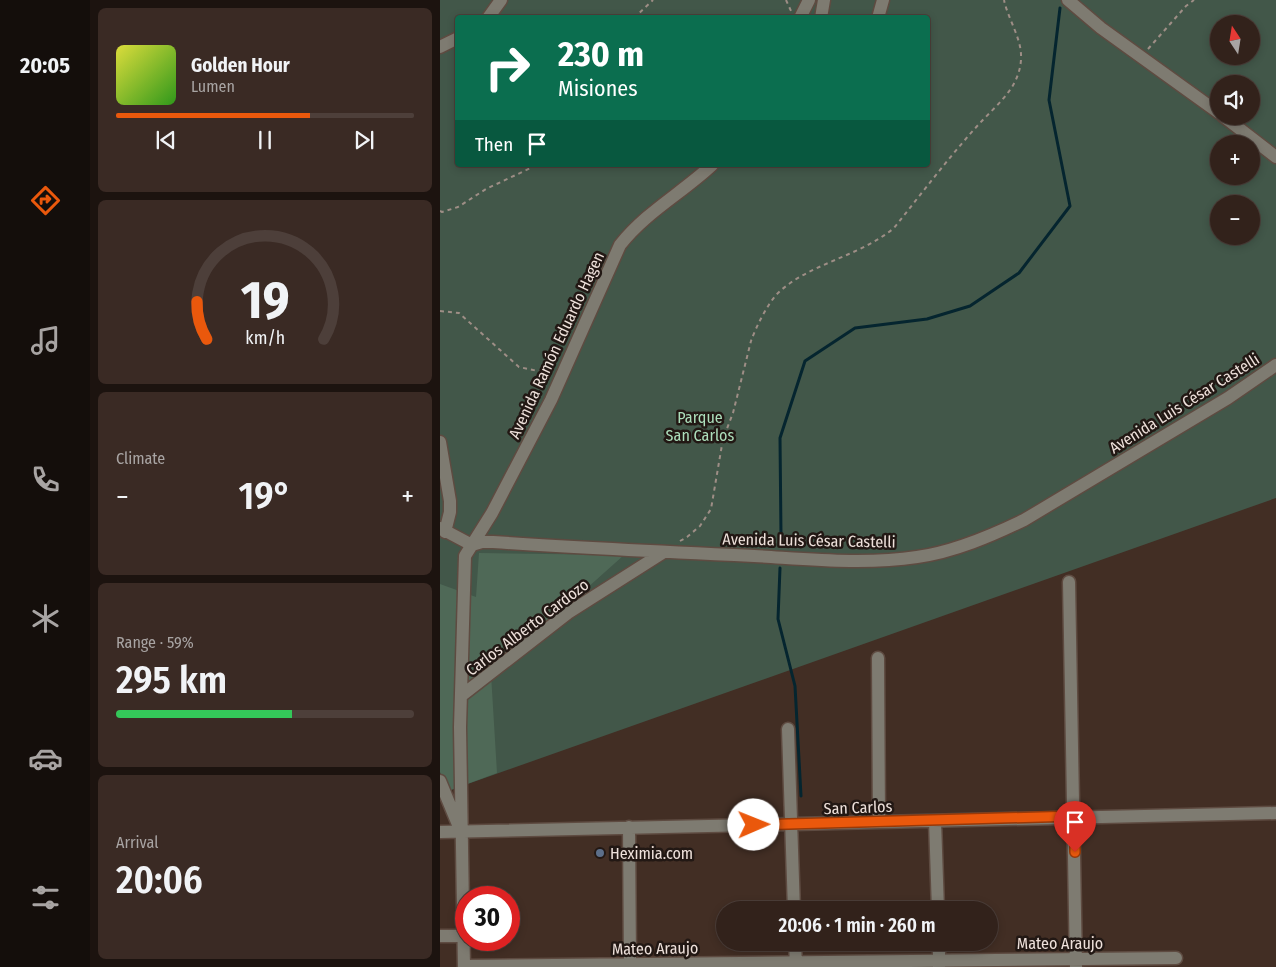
<!DOCTYPE html>
<meta charset="utf-8">
<style>
:root{--surface:#32221b;--page:#3a2a24;--text:#f1f3f6;--muted:#a8a4a3;--line:#4d3f3a;--accent:#ea580c}
body{margin:0;font-family:"Fira Sans Condensed",sans-serif;background:var(--page);color:var(--text);height:100vh;display:flex;flex-direction:column;font-size:19px;white-space:nowrap}
*{box-sizing:border-box;margin:0}
p{font-size:16px;color:var(--muted)}
.icon{flex:none;width:28px;height:28px;fill:none;stroke:currentColor;stroke-width:2;stroke-linecap:round;stroke-linejoin:round}
.map{position:relative;flex:1;overflow:hidden}
.panel{display:flex;flex-direction:column;gap:8px;padding:8px;background:#1c130f;width:350px}
.panel>*{flex:none}
.hud{position:absolute;left:15px;top:15px;width:475px;height:152px;border-radius:5px;box-shadow:0 2px 8px #0003,0 0 0 1px var(--line);background:#0b6e4f;color:#fff;overflow:hidden}
.needle{width:32px;rotate:348deg}
.fabs{position:absolute;left:770px;top:15px;display:grid;gap:10px}
.fabs a{display:grid;place-items:center;width:50px;height:50px;border-radius:50%;background:var(--surface);box-shadow:0 2px 8px #0003,0 0 0 1px var(--line);font-size:25px}
.speed{position:absolute;left:15px;top:886px;display:flex;gap:10px;font-size:25px;font-weight:700;text-align:center}
.speed>*{display:grid;place-content:center;width:65px;height:65px;border-radius:50%;background:var(--surface);box-shadow:0 2px 8px #0003,0 0 0 1px var(--line);line-height:1}
.speed .limit{border:8px solid #d22;background:#fff;color:#111}
.pin{position:absolute;display:grid;place-items:center;width:42px;height:42px;color:#fff;margin:-51px -21px;border-radius:50% 50% 50% 0;rotate:-45deg;box-shadow:0 0 5px #0007}
.pin .icon{rotate:45deg}
.me{position:absolute;width:55px;margin:-28px;rotate:89deg;stroke-linejoin:round;filter:drop-shadow(0 0 4px #0008)}
.turn{display:flex;align-items:center;gap:18px;height:105px;padding:0 20px;font-size:22px}
.turn .icon{width:65px;height:65px;stroke-width:2.5}
.turn b{display:block;font-size:35px;line-height:42px}
.then{display:flex;align-items:center;height:48px;padding:0 20px;background:#0003;gap:10px;font-size:19px}
.big{font-size:38px;font-weight:600;line-height:1.1}
.panel .card{flex:1;display:flex;flex-direction:column;justify-content:center;gap:8px;min-width:0;padding:0 18px;border-radius:8px;background:var(--page)}
.panel .dial{align-items:center;gap:0}
.dial svg{height:130px;overflow:visible;fill:none;stroke:var(--line);stroke-width:7;stroke-linecap:round;text-anchor:middle}
.dial text{fill:var(--text);stroke:none}
.song{display:flex;align-items:center;gap:15px}
.cover{width:60px;height:60px;border-radius:8px;background:linear-gradient(135deg,hsl(60 70% 55%),hsl(110 70% 35%))}
.played{height:5px;border-radius:2px;background:linear-gradient(90deg,var(--accent) 65%,var(--line) 65%)}
.keys{display:flex;justify-content:space-around;direction:ltr}
.heat{display:flex;justify-content:space-between;align-items:center;font-size:28px;direction:ltr}
.charge{height:8px;border-radius:4px;background:linear-gradient(90deg,#34c759 59%,var(--line) 0)}
.trip{position:absolute;left:276px;top:901px;width:282px;height:50px;border-radius:25px;background:var(--surface);box-shadow:0 2px 8px #0003,0 0 0 1px var(--line);font-weight:600;line-height:50px;text-align:center}
main{display:flex;flex:1;min-height:0}
.dock{display:flex;flex-direction:column;width:90px;justify-content:space-around;align-items:center;background:#140e0b;color:var(--muted)}
.dock .icon{width:35px;height:35px}
.dock .active{color:var(--accent)}
.dock b{font-size:22px;color:var(--text)}
.map>svg:first-child{display:block}
.green{fill:#425749;fill-rule:evenodd}
.forest{fill:#4f6957}
.lines{fill:none;stroke-linecap:round;stroke-linejoin:round}
.stream{stroke:#05252f;stroke-width:3}
.minor-casing{stroke:#5e4b41;stroke-width:15}
.path{stroke:#9e8e86;stroke-width:2;stroke-dasharray:4 4;stroke-linecap:butt}
.minor{stroke:#7e7b71;stroke-width:12}
.route-casing{stroke:#983908;stroke-width:12}
.route{stroke:#ea580c;stroke-width:9}
.service-dot{fill:#5c6f8a;stroke:#221814;stroke-width:2}
.labels{text-anchor:middle;stroke-width:5;stroke-linejoin:round;paint-order:stroke}
.street-label{font-size:16px;fill:#eee1db;stroke:#221814}
.park-label{font-size:16px;fill:#acdebb;stroke:#221814}
.poi-label{font-size:16px;fill:#eee1db;stroke:#221814;text-anchor:start}
</style>
<main>
<nav class="dock">
<b>20:05</b>
<svg class="icon active" aria-label="directions" viewBox="0 0 24 24"><path d="M12 3l9 9-9 9-9-9zM9 14v-3h6M13 9l2 2-2 2"/></svg>
<svg class="icon" aria-label="music" viewBox="0 0 24 24"><path d="M9 18V5l10-2v13"/><circle cx="6" cy="18" r="3"/><circle cx="16" cy="16" r="3"/></svg>
<svg class="icon" aria-label="phone" viewBox="0 0 24 24"><path d="M5 4h4l2 5-3 2q2 4 5 5l2-3 5 2v4C11 20 4 13 5 4z"/></svg>
<svg class="icon" aria-label="climate" viewBox="0 0 24 24"><path d="M12 3v18M4 7l16 10M4 17L20 7"/></svg>
<svg class="icon" aria-label="car" viewBox="0 0 24 24"><path d="M5 17H2v-5l4-1 3-4h7l3 4 3 1v5h-3M9 17h6M6 11h13"/><circle cx="7" cy="17" r="2"/><circle cx="17" cy="17" r="2"/></svg>
<svg class="icon" aria-label="filters" viewBox="0 0 24 24"><path d="M4 7h16M4 17h16"/><circle cx="9" cy="7" r="2"/><circle cx="15" cy="17" r="2"/></svg>
</nav>
<section class="panel">
<div class="card">
<div class="song"><i class="cover"></i><div><b>Golden Hour</b><p>Lumen</p></div></div>
<div class="played"></div>
<div class="keys"><svg class="icon" aria-label="previous" viewBox="0 0 24 24"><path d="M18 5L8 12l10 7zM5 5v14"/></svg><svg class="icon" aria-label="pause" viewBox="0 0 24 24"><path d="M8 5v14M16 5v14"/></svg><svg class="icon" aria-label="next" viewBox="0 0 24 24"><path d="M6 5l10 7-10 7zM19 5v14"/></svg></div>
</div>
<div class="card dial"><svg viewBox="0 0 100 80">
<path d="M14 69A42 42 0 1 1 86 69"/>
<path d="M14 69A42 42 0 0 1 8 46" stroke="#ea580c"/>
<text x="50" y="56" font-size="32" font-weight="700">19</text>
<text x="50" y="72" font-size="11">km/h</text>
</svg></div>
<div class="card"><p>Climate</p>
<div class="heat"><a>−</a><b class="big">19°</b><a>+</a></div>
</div>
<div class="card"><p>Range · 59%</p><b class="big">295 km</b><div class="charge"></div></div>
<div class="card"><p>Arrival</p><b class="big">20:06</b></div>
</section>
<div class="map">
<svg width="836" height="967" viewBox="0 0 836 967">
<rect width="100%" height="100%" fill="#422e24"/>
<path class="green" d="M0,0H836V498L8,791L0,772ZM18,18H488V165H18ZM779,24H811V56H779ZM779,84H811V116H779ZM779,144H811V176H779ZM779,204H811V236H779Z"/>
<path class="forest" d="M39,553L184,555L51,674L57,773L8,791L0,772V584L36,597Z"/>
<g class="lines">
<path class="stream" d="M341,536L340,438L365,361L415,328L487,319L530,306L579,273L630,206L609,100L620,8
M340,568L338,619L355,686L361,796"/>
<g class="minor-casing">
<path id="minor" d="M628,0L661,28L779,113
M48,18L61,0
M360,18L369,0
M381,18L384,0
M438,18L443,0
M0,47L18,38
M783,116L836,157
M0,442L10,501V512L5,532
M0,528L32,545
M32,545L42,542H53C140,548 227,552 314,556C368,559 424,565 477,557C514,552 551,536 584,520L788,398L836,365
M629,582L636,967
M438,658L439,822
M21,696L128,613L224,552
M348,729L354,910
M0,781L19,827
M495,821L498,910
M189,827L190,964
M0,832L836,813
M0,936H23
M355,942L356,967
M499,942V967
M24,966L736,958
M24,967L20,727L25,556L52,513L111,400L180,245C206,212 242,193 272,165"/>
</g>
<path class="path" d="M346,0L351,11
M194,18L213,0
M708,49L746,6L754,0
M0,211L2,212L18,207L46,189L97,165
M0,311L19,313L79,367L112,374
M240,541L247,537L260,526L271,509L283,439L293,413L311,341C316,327 327,305 337,294C367,264 419,257 454,228C482,193 509,157 539,124C550,112 563,101 572,87C577,79 581,68 581,58C582,39 568,19 564,0"/>
<use href="#minor" class="minor"/>
</g>
<g class="lines">
<g class="route-casing">
<path id="route" d="M314,825L635,816V852"/>
</g>
<use href="#route" class="route"/>
</g>
<circle class="service-dot" cx="160" cy="853" r="5"/>
<g class="labels">
<g class="street-label">
<text transform="translate(116 345) rotate(-65)" y="6">Avenida Ramón Eduardo Hagen</text>
<text transform="translate(744 403) rotate(-32)" y="6">Avenida Luis César Castelli</text>
<text transform="translate(369 540) rotate(1)" y="6">Avenida Luis César Castelli</text>
<text transform="translate(87 627) rotate(-37)" y="6">Carlos Alberto Cardozo</text>
<text transform="translate(418 807) rotate(-2)" y="6">San Carlos</text>
<text x="620" y="949">Mateo Araujo</text>
<text transform="translate(215 948) rotate(-1)" y="6">Mateo Araujo</text>
</g>
<g class="park-label">
<text x="260" y="423">Parque<tspan x="260" dy="18">San Carlos</tspan></text>
</g>
<g class="poi-label">
<text x="170" y="859">Heximia.com</text>
</g>
</g>
</svg>
<div class="fabs">
<a><svg class="needle" viewBox="-14 -14 28 28"><path d="M0-13l5 13h-10z" fill="#e53935"/><path d="M0 13l5-13h-10z" fill="#a8a4a3"/></svg></a>
<a><svg class="icon" aria-label="sound" viewBox="0 0 24 24"><path d="M4 9h4l5-4v14l-5-4H4zM17 9q2 3 0 6"/></svg></a>
<a>+</a>
<a>−</a>
</div>
<div class="speed"><div class="limit">30</div></div>
<div class="pin" style="left:635px;top:852px;background:#d93025"><svg class="icon" aria-label="arrive" viewBox="0 0 24 24"><path d="M6 21V4h12l-3 4 3 4H6"/></svg></div>
<svg class="me" style="left:314px;top:825px" viewBox="-20 -20 40 40"><circle r="19" fill="#fff"/><path d="M0-13L10 11 0 6-10 11z" fill="#ea580c"/></svg>
<div class="trip">20:06 · 1 min · 260 m</div>
<div class="hud">
<div class="turn"><svg class="icon" aria-label="right" viewBox="0 0 24 24"><path d="M7 20v-9h11M14 6l5 5-5 5"/></svg><div><b>230 m</b>Misiones</div></div>
<div class="then">Then<svg class="icon" aria-label="arrive" viewBox="0 0 24 24"><path d="M6 21V4h12l-3 4 3 4H6"/></svg></div>
</div>
</div>
</main>
